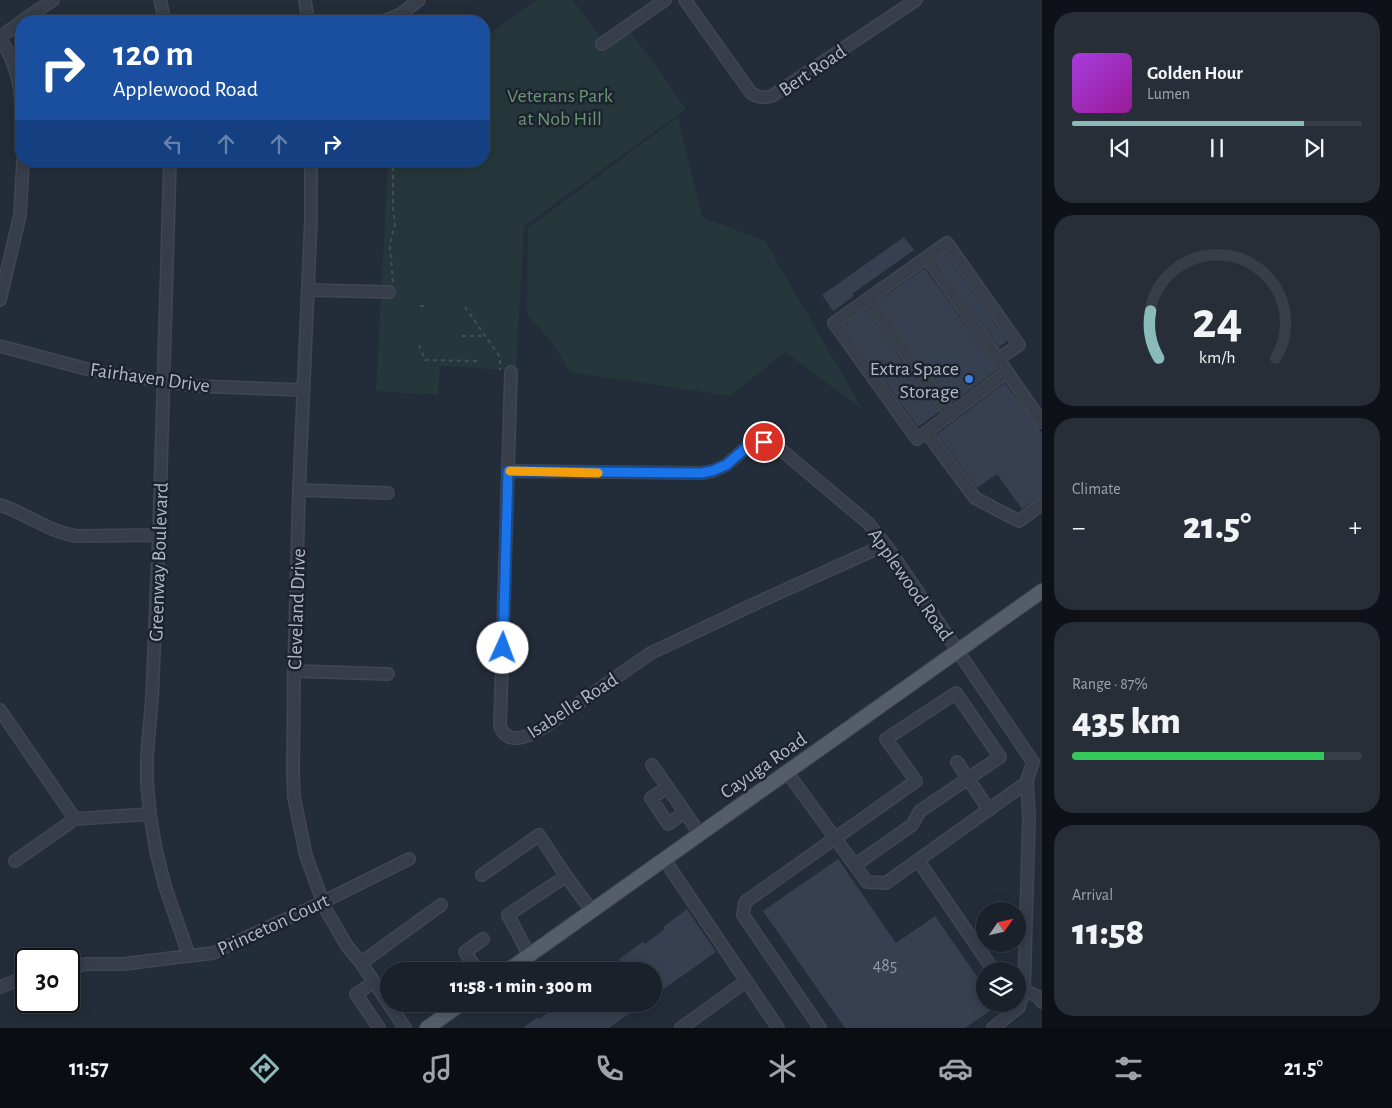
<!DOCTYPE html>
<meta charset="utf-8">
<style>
:root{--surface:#1a212b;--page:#272e37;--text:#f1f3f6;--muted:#9fa3a9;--line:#383e47;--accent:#8bbbb9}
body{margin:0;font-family:"Alegreya Sans",sans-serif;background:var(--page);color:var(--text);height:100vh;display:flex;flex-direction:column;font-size:19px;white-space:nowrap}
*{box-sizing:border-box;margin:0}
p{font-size:16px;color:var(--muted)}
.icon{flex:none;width:28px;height:28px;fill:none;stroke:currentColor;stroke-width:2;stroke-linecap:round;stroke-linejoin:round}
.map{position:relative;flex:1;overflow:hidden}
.drawer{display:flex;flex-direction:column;gap:12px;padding:12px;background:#0e1218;width:350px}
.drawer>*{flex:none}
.top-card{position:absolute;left:15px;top:15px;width:475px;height:152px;border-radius:20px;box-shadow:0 2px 12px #0003,0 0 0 1px var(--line);background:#1a4fa0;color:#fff;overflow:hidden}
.needle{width:32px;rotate:56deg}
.fabs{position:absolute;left:976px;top:902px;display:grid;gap:10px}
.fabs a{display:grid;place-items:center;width:50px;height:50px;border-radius:50%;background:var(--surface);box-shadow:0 2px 12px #0003,0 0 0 1px var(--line);font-size:25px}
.speed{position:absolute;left:15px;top:948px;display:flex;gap:10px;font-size:25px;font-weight:700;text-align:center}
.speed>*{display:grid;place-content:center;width:65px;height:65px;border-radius:50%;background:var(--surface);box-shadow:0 2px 12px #0003,0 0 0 1px var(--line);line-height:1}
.speed .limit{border:2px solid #111;border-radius:8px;background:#fff;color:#111}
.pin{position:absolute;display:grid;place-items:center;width:42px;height:42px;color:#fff;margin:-21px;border:2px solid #fff;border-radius:50%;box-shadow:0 1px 5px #0007}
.me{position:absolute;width:55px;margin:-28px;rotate:2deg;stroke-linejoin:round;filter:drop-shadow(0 0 4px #0008)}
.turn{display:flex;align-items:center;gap:18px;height:105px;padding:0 15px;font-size:22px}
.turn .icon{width:65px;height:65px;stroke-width:2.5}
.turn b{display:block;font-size:35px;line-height:42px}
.lanes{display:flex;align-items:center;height:48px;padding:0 15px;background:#0003;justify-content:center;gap:25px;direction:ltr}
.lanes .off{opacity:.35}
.big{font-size:38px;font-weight:800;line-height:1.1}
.drawer .card{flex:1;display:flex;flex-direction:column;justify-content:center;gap:8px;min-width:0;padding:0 18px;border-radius:20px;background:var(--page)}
.drawer .dial{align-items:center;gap:0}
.dial svg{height:130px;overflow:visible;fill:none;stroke:var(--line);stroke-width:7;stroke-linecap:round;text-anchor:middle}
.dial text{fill:var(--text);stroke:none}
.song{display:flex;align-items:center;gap:15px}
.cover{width:60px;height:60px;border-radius:8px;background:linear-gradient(135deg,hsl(280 70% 55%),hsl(300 70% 35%))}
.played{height:5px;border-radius:2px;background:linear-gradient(90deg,var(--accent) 80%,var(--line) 80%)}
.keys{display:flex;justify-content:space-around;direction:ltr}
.heat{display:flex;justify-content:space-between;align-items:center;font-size:28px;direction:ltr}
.charge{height:8px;border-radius:4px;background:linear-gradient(90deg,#34c759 87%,var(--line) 0)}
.trip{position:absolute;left:380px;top:962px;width:282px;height:50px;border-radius:25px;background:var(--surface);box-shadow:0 2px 12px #0003,0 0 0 1px var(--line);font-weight:800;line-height:50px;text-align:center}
.menu{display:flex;height:80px;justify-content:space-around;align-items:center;background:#0a0d11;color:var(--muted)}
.menu .icon{width:35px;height:35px}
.menu .active{color:var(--accent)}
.menu b{font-size:22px;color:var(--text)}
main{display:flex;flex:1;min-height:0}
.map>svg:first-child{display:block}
.green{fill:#25373a}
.building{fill:#364050}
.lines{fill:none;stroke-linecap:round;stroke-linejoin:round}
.minor-casing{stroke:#404753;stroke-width:14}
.major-casing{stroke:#404753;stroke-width:16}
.path{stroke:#3e5153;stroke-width:2;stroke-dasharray:4 4;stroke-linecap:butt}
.minor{stroke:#373e4a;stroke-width:11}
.major{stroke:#555d6a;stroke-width:14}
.route-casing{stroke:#114b97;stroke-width:12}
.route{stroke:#1a73e8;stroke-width:9}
.slow{stroke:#f59e0b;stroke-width:9}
.shop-dot{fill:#3f7fe0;stroke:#1c232f;stroke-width:2}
.labels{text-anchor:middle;stroke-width:5;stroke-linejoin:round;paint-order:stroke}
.number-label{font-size:18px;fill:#9199a6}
.street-label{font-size:20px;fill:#b2b9c6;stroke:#1c232f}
.park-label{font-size:20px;fill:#6a9575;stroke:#1c232f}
.poi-label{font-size:20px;fill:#b2b9c6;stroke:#1c232f;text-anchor:end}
</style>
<main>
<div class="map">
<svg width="1042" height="1028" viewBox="0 0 1042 1028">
<rect width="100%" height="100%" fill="#232c39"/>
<path class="green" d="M536,0H573L606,45L629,29L686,109L524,226L516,370L440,366L438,395L376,391L388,161H484V38Z
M678,117L702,217L765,241L863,410L785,352L730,396L570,372L550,340L527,314L528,228Z"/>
<path class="building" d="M904,237L914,250L852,294L854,296L833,311L822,295Z
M945,253L1007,341L999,347L937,259Z
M925,268L997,370L951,404L878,301Z
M866,309L939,412L918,427L844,325Z
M1005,383L1042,433V497L1038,498L1022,509L997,474L977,488L937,434Z
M838,859L896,943L935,916L985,988V1004H1000L965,1028H845L763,911Z
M687,909L716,952L654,996V971H606L621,961L619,959L643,942L645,944L665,929L663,927Z
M561,1004H643L609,1028H523L538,1017L539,1019Z"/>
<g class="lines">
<g class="minor-casing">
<path id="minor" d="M160,0L165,21
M305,0L308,21
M685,0L751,93C759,98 764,98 772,96L916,0
M22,21L53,0
M384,21L401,14L419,0
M0,37L21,22
M0,38C13,58 20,78 21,102
M602,44L665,0
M170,161L159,535L152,698L147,755V783L150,814L156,851L165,886L189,956
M311,161V219L299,490L294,671L293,773L294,797L306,856L326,910L347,946L361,963L405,1028
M927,257L1042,422
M308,290L389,292
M868,299L950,415
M0,300L20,215L23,161
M0,346L98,372L197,386L303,390
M998,359L1019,345L947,243L834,323L917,439L1007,372
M511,372L500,726C508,747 529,736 543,728L651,653L767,598L885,545
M926,432L975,498L1019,521L1042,504
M508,471L701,473L713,471L726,465L746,448L763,442L779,448L868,523L888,548L1033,762L1026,783L886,883L867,882L787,772
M299,490L388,493
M0,505C28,514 47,531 76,536L159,535
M294,671L388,674
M0,710L75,819L150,814
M957,762L989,810
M652,765L700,834
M668,787L651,798L668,824L685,812
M664,859L778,1028
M918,860L994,971
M15,861L75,819
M482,875L539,835L566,876
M529,955L508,915L566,876L592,911
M361,963L441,905
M69,967L87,964H123L213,953L323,902L409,859
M447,971L450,969L452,971
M478,971L465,952L483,939
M374,982L356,994L379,1028
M0,987L26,977
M1024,990L1039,997L1042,1002
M681,1028L745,982
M820,1028L743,915L745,902L916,781L886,739L956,693L1000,757L920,811L912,825L855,865
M993,1028L1019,1007L1024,990L1029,817L1027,782"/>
</g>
<g class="major-casing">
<path id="major" d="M507,971L1042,591
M427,1028L461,1004"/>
</g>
<path class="path" d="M393,282L390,248L391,238L395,225L393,208V161
M420,306H426
M465,307L500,357V370
M462,336H485
M419,345L425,360L479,361"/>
<use href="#minor" class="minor"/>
<use href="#major" class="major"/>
</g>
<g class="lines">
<g class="route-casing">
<path id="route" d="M503,648L508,471L701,473L712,471L726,465L746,448L764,442"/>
</g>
<use href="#route" class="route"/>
<path class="slow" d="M510,471L598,473"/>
</g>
<circle class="shop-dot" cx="969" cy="379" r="5"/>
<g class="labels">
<g class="number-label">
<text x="885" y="971">485</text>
</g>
<g class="street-label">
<text transform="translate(812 70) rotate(-34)" y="7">Bert Road</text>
<text transform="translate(150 377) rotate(8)" y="7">Fairhaven Drive</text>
<text transform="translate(158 562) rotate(-88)" y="7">Greenway Boulevard</text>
<text transform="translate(911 584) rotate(55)" y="7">Applewood Road</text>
<text transform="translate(296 609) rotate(-88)" y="7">Cleveland Drive</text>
<text transform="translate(572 705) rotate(-33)" y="7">Isabelle Road</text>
<text transform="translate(763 765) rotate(-35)" y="7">Cayuga Road</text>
<text transform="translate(273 924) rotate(-25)" y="7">Princeton Court</text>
</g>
<g class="park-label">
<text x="560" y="102">Veterans Park<tspan x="560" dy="23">at Nob Hill</tspan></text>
</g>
<g class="poi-label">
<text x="959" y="375">Extra Space<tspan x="959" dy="23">Storage</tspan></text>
</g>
</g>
</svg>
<div class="fabs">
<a><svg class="needle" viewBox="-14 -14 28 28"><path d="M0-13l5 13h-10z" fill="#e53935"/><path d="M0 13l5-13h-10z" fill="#9fa3a9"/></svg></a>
<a><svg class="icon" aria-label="layers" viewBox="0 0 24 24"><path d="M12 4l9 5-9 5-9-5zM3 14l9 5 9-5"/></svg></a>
</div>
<div class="speed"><div class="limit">30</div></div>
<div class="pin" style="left:764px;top:442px;background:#d93025"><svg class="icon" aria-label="arrive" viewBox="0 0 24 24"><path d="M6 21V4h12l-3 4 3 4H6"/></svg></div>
<svg class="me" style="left:503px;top:648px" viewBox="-20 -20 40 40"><circle r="19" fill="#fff"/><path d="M0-13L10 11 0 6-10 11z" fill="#1a73e8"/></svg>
<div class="trip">11:58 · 1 min · 300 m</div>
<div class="top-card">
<div class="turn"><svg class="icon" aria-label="right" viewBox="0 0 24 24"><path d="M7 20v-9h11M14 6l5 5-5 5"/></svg><div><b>120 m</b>Applewood Road</div></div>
<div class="lanes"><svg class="icon off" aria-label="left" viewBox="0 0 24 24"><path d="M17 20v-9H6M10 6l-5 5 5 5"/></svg><svg class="icon off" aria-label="ahead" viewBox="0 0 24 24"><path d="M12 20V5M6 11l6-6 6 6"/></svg><svg class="icon off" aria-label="ahead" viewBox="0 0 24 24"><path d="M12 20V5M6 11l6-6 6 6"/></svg><svg class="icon" aria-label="right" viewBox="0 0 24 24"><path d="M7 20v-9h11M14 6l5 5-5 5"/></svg></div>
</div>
</div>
<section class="drawer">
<div class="card">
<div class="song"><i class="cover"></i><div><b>Golden Hour</b><p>Lumen</p></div></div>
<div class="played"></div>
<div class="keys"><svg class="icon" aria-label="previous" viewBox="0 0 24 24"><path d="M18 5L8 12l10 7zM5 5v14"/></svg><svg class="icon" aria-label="pause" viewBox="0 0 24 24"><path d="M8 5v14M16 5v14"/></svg><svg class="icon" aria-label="next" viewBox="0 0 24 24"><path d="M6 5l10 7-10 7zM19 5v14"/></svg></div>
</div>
<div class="card dial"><svg viewBox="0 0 100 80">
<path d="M14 69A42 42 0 1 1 86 69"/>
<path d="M14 69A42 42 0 0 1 9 40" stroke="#8bbbb9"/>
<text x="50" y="56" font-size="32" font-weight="700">24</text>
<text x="50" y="72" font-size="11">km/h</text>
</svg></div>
<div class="card"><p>Climate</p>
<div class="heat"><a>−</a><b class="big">21.5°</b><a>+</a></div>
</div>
<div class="card"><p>Range · 87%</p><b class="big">435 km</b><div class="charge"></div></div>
<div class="card"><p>Arrival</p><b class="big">11:58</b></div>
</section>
</main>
<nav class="menu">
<b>11:57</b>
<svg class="icon active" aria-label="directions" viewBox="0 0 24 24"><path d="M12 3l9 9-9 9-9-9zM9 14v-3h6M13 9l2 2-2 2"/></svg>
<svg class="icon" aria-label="music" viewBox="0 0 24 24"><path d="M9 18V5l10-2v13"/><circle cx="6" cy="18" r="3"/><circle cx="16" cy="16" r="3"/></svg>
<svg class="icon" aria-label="phone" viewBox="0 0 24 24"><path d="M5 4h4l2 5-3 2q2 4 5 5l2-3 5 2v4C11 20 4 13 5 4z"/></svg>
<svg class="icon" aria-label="climate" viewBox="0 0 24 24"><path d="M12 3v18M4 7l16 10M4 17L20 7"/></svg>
<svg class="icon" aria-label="car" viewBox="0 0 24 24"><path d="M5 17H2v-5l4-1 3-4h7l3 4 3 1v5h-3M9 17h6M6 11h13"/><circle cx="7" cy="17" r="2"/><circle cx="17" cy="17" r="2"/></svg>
<svg class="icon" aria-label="filters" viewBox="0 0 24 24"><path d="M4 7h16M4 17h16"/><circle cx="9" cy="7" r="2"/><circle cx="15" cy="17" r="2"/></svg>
<b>21.5°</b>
</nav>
